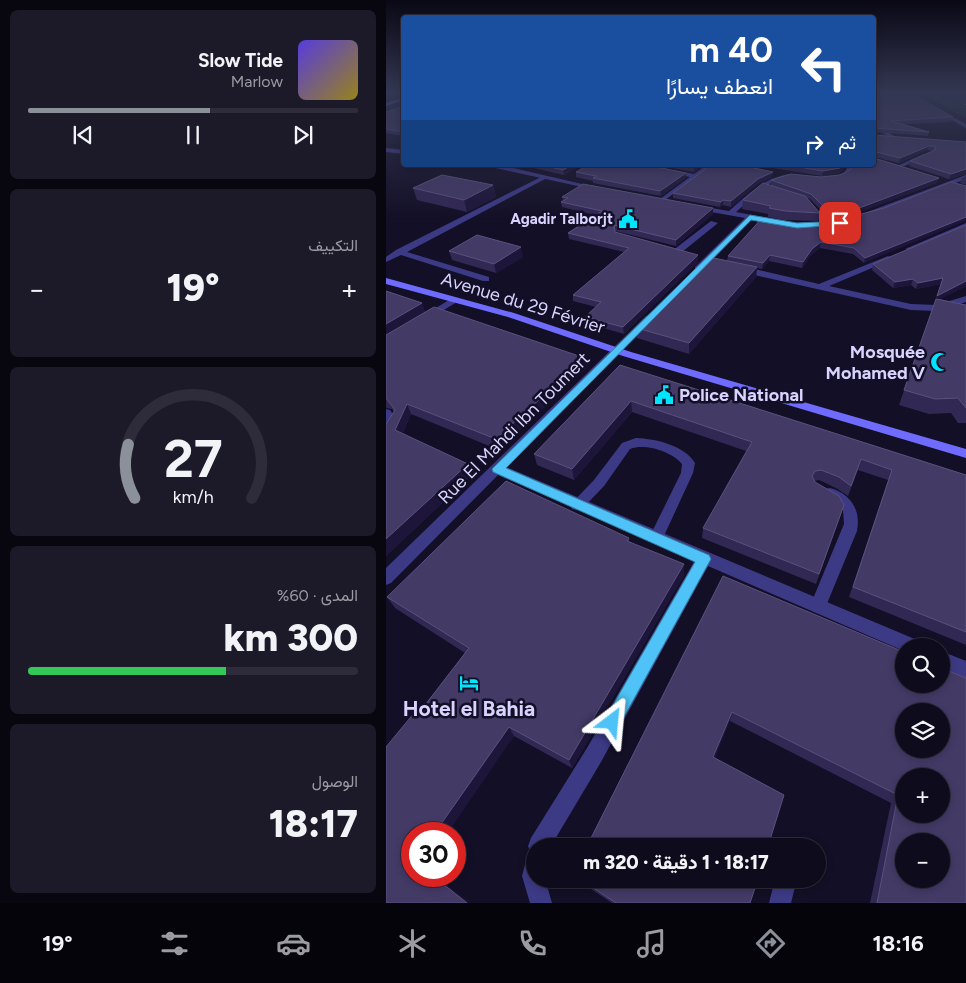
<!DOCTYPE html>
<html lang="ar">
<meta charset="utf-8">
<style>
:root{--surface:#0e0b1c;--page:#1c1929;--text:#f1f3f6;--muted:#9b9ba3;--line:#2e2b3b;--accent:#8c9099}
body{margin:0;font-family:Figtree,Vazirmatn,sans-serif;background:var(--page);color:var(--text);direction:rtl;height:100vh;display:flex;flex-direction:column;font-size:19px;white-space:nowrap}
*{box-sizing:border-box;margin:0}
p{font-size:16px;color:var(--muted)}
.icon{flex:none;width:28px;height:28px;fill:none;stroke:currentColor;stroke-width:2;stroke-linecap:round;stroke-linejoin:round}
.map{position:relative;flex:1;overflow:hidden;direction:ltr}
.sheet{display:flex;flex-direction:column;gap:10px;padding:10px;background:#08060f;width:386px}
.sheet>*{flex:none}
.top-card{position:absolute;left:15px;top:15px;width:475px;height:152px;border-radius:5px;box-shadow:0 2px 8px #0003,0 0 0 1px var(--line);direction:rtl;background:#1a4fa0;color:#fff;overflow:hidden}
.controls{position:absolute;left:509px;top:638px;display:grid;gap:10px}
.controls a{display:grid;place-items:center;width:55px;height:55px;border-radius:50%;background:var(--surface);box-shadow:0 2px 8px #0003,0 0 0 1px var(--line);font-size:25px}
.speed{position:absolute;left:15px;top:822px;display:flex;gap:10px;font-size:25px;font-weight:700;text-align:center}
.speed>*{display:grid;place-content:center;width:65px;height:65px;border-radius:50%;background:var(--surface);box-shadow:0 2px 8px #0003,0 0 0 1px var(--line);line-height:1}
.speed .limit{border:8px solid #d22;background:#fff;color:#111}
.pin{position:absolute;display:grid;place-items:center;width:42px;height:42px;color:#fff;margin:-21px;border-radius:10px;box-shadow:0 2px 8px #0006}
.me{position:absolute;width:55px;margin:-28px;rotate:29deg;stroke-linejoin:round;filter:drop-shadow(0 0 4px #0008)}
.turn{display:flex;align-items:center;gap:18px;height:105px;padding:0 20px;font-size:22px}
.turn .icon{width:65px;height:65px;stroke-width:2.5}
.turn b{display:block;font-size:35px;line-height:42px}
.then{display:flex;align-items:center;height:48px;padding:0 20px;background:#0003;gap:10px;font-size:19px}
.big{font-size:38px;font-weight:800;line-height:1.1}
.sheet .tile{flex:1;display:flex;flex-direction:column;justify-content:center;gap:8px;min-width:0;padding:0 18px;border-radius:8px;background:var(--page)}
.sheet .dial{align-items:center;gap:0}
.dial svg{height:130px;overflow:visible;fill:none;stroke:var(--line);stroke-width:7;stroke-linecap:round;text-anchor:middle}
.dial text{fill:var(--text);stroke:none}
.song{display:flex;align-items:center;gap:15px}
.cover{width:60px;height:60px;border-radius:8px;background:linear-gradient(135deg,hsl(250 70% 55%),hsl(50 70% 35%))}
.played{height:5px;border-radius:2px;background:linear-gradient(90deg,var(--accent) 55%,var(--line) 55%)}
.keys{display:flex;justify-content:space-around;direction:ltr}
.heat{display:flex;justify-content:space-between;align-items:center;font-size:28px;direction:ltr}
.charge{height:8px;border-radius:4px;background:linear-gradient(90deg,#34c759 60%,var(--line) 0)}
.trip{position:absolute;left:140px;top:838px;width:300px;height:50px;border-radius:25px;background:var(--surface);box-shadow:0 2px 8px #0003,0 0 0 1px var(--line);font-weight:800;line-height:50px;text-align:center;direction:rtl}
.tabs{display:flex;height:80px;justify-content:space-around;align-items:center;background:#06040b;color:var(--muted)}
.tabs .icon{width:35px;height:35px}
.tabs .current{color:var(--accent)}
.tabs b{font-size:22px;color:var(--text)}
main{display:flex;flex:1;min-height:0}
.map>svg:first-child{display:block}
.green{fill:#12302f}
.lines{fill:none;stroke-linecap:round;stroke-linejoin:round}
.path{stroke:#2fb8b0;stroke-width:1;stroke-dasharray:1 1;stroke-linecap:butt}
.lane{fill:#3d3a85;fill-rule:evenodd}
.street{fill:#3d3a85;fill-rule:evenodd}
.secondary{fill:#6f6bff;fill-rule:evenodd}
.wall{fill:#312854}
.shaded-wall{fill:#1d163a}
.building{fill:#433a66;stroke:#5a527e;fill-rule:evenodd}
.route{fill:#4fc3f7;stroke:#337fa1}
.labels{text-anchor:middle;stroke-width:5;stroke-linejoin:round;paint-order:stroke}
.far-poi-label{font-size:15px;font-weight:bold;fill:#d9d4ff;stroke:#130f26;text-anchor:end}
.street-label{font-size:18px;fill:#d9d4ff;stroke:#130f26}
.poi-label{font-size:18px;font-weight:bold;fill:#d9d4ff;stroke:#130f26;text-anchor:end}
.near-poi-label{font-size:21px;font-weight:bold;fill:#d9d4ff;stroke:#130f26}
</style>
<main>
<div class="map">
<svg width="580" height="903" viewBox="0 0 580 903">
<rect width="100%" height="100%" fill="#130f26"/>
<path class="green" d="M531,92H580V118Z"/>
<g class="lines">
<path class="path" d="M566,92L580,105"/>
<path class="lane" d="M538,154L543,155L514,168L509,167Z
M305,165H315L323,168L320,170Z
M157,176L160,178L159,179L21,252L103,277V281H97L15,255L0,262V257L10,250Z
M419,202H423L445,223V227H439L419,204Z
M325,221L332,223L296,252H290V248Z
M250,438C270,439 298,445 309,463L307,473L277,538L275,542L270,544L265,542L263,538L295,473L296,464C286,452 260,443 244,449L218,486L196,509L191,510L186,509L184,505L208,480L236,443Z
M444,488C465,494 475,510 471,531L440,606L438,611L432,613L426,611L424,606L458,524L457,510L437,493L439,489Z
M389,879H411L405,903H383Z"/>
<path class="street" d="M0,92L17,94H0Z
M553,110L580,124V128L551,112Z
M488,123L490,124L511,138L506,139L488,127Z
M0,148L18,150V154L0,152Z
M96,165H115L213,188L210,190Z
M247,165H260L308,174L321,165H328L276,202L274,201V199L304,177Z
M463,165H469L462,175L448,178V176L458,173Z
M404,174L419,177C413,181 403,177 396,179C377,183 364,200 350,212L393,220V224L366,220L315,271H309V267L359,218L308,209V205L343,211C363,194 377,178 404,174Z
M580,175V179L478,218L471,216Z
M580,223V228L526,251L519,249Z
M502,256L506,258L505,260L443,286L525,304L550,305L580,296V302L550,311L525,310L355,272L351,269L355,266L433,284Z
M68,297L71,298V302L43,319H37L35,317Z
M263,315L268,318L266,320L120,467L531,640L533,646H518V651L322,566L215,762L165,846H149V879H159L166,903H144L136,876L141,857L148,855L145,854L142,846L145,838L201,748L309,560L112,475L5,583L0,585V568L260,316Z
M0,409L4,410L12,421L4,433L0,434Z
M555,651L580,661V678L555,668Z"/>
<path class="secondary" d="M18,97V100L0,106V103Z
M0,278L128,313L245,352L580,449V458L237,356L122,317L0,284Z"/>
</g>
<path class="wall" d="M488,92L567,117L565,122L518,124L543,132L542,136L488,132V133Z
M18,106V136L0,133V112Z
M488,135L580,142V174L563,179L523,166L524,161L547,151L541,150L513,163L488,157V158L553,178L551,183L474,212L444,220L424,199L421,198L434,213L432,221L398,220L382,217V214L356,209L357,200L385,185V180L454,175L464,170L488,165Z
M134,165H195L178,175Z
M270,165H312V169L308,172Z
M369,165H461L453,173L436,176Z
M190,172L300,173L299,178L275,196L207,183V181L190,177Z
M580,176V185L574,183L576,178Z
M386,177L371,184L345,207L337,205L334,207L287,198V193Z
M107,185L110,197L81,212L31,200L27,188Z
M580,186L478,263L467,254L434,248L425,255L416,268L383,261L376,269L371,268L370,277L303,354L251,338V328L341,261L342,256L412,224L445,222Z
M176,197L327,208V214L290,246L229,231V232L312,262L238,334L200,323L199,317L210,307L187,301V295L238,252L183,239L182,233L209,215L176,207L175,202L177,201Z
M580,225V286L554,299L580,305V423H572L565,413L543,414L513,405L555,284L530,289L525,285L507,288L486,270L487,264Z
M63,251L137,257L110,273L66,260Z
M0,291L36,303L39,312L200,368L113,450L25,414L17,433L86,475L0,556L8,412L6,409L0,408Z
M234,365L580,475V645L463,597L502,480L472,470L462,496L450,488L433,480L428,481L429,482L458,505L430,584L316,538L317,528L360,451L246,412L188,480L151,465L148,454Z
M243,538V541L298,575L186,768L128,736L0,903L36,709L79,653L9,608L1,597Z
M337,576L518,652L580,903H484L505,803L344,721L201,846Z
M190,879H372L364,903H226Z"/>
<path class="shaded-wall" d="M543,146L541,150L513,163L514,158Z
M186,165H195L178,175L177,170Z
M311,165H312V169L308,172V167Z
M457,165H461L453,173L436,176L437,171Z
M580,169V174L563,179L565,174Z
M387,172L386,177L371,184L345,207V201L372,179Z
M300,173L299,178L275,196L274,191Z
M553,178L551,183L474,212L444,220L445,214Z
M107,185L110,197L81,212L78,200Z
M337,200V205L334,207L335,202Z
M327,208V214L290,246V240Z
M580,217V221L478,263L479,258Z
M435,242L434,248L425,255L416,268L417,262L426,249Z
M135,247L137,257L110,273L108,264Z
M312,255V262L238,334L237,327Z
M384,255L383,261L376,269L377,263Z
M371,267L370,277L303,354V343Z
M557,278L555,284L530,289L532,283Z
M527,279L525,285L507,288L509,282Z
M580,281V286L549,302L551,296Z
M36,303L39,313L0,337V324Z
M199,358L200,368L113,450L110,439Z
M245,401L246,412L188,480L186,469Z
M21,404L25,414L14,440L9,430Z
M82,464L86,475L0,556V539Z
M298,564V575L186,768L183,760Z
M346,712L344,721L326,766L327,757Z
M123,727L128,736L61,834H48Z
M47,876H49L84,903H81Z"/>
<path class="building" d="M488,92H522L567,117L505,121L543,132L489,128L488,129Z
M18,106V132L0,129V112Z
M488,133V135L580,142V169L565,174L524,161L549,150V146H543L514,158L490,152L488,157Z
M488,158L553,178L476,207L445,214L425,194L385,180L405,174L435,177L454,175L464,170L468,165H488Z
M156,165H186L177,170Z
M202,165H261L300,173L274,191L207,178L210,176L190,172Z
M297,165H311L308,167Z
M325,165H354L387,172L372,179L345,201L337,200L335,202L287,193Z
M401,165H457L454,168L437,171Z
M56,175L107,185L78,200L27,188Z
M565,182L580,186V217L479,258L468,248L435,242L426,249L417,262L384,255L377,263L342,256L376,218L412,224L445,222L498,208Z
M377,183L419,196L434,213L399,211L383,208L385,206L357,200Z
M197,184L327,208L290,240L228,225L229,232L312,255L237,327L199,317L215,302L187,295L243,248L182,233L216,211L175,202L182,198L176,197Z
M580,225V281L551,296L557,278L532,283L527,279L509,282L487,264Z
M91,235L135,247L108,264L63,251Z
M323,257L371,267L303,343L251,328Z
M0,291L36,303L0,324Z
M550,299L580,305V408L572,398L549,399L518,390Z
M48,307L199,358L110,439L21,404L9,430L82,464L0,539V424L9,410L0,398V335Z
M234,365L580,475V632L467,587L506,470L475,459L465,486L453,477L435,470L429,471L426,476L429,482L453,496L458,505L433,574L317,528L366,442L245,401L186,469L148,454Z
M120,481L243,538L241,541L298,564L183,760L123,727L48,834H26V876H47L81,903H0V747L33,707L36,709L83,648L1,597Z
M337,576L518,652V684H555V668L580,678V903H491L512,795L346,712L327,757L398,795L382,846H201ZM518,711H555V749H518ZM518,776H555V814H518ZM518,841H555V879H518Z
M194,879H372L364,903H230Z"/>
<linearGradient id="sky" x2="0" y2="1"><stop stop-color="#0a0815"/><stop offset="0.42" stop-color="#333752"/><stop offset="1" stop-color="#333752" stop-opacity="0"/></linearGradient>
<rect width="580" height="219" fill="url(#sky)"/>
<path class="route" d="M364,215L411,223L454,221L457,223L454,225L411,228L365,220L120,468L323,555L325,559L232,728L226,731L220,728L218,722L220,717L309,562L107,472L106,469Z"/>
<defs>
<g id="civic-bare" transform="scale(1.5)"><path d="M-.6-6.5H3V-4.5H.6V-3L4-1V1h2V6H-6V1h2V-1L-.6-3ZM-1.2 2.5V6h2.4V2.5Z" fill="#00e5ff" stroke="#130f26" stroke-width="2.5" paint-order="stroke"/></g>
<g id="mosque-bare" transform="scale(1.5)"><path d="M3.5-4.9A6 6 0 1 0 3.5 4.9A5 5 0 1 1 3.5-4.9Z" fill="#00e5ff" stroke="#130f26" stroke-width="2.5" paint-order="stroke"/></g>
<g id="hotel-bare" transform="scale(1.5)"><path d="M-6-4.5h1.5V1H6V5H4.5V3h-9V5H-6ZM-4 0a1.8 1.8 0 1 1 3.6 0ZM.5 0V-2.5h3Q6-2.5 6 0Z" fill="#00e5ff" stroke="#130f26" stroke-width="2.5" paint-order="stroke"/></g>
</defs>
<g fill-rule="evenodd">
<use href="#civic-bare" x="242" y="219"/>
<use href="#mosque-bare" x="554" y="362"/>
<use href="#civic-bare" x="278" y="395"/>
<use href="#hotel-bare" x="83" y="683"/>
</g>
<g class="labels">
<g class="far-poi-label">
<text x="227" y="224">Agadir Talborjt</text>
</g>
<g class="street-label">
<text transform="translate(137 303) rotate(17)" y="6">Avenue du 29 Février</text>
<text transform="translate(128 428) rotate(-45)" y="6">Rue El Mahdi Ibn Toumert</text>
</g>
<g class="poi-label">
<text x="539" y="358">Mosquée<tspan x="539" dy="21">Mohamed V</tspan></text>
<text x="293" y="401" text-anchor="start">Police National</text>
</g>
<g class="near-poi-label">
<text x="83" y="716">Hotel el Bahia</text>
</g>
</g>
</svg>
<div class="controls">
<a><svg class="icon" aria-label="search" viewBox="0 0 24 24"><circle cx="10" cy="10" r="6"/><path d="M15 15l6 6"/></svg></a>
<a><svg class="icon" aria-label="layers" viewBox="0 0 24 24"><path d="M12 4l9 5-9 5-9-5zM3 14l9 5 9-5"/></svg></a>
<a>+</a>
<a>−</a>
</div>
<div class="speed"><div class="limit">30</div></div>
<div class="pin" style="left:454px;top:223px;background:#d93025"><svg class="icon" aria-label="arrive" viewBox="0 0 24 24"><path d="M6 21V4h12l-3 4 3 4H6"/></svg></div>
<svg class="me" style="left:226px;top:722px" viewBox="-20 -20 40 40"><path d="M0-17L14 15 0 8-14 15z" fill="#4fc3f7" stroke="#fff" stroke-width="4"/></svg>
<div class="trip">18:17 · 1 دقيقة · 320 m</div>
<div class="top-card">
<div class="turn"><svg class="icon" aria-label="left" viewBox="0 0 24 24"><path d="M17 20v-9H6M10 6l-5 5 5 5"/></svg><div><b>40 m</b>انعطف يسارًا</div></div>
<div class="then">ثم<svg class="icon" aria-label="right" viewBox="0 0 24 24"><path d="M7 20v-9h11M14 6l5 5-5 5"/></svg></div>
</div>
</div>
<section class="sheet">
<div class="tile">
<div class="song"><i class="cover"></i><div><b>Slow Tide</b><p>Marlow</p></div></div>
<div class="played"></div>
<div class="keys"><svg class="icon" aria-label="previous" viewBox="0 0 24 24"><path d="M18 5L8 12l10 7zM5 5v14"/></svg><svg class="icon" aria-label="pause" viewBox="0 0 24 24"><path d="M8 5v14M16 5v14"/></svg><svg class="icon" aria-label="next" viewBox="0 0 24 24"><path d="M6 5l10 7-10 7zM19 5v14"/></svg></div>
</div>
<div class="tile"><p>التكييف</p>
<div class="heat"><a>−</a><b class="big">19°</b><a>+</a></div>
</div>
<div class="tile dial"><svg viewBox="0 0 100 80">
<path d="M14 69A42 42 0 1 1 86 69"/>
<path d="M14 69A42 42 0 0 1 10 36" stroke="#8c9099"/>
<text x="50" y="56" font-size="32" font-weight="700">27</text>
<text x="50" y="72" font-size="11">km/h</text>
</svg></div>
<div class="tile"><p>المدى · 60%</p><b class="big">300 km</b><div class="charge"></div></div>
<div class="tile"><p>الوصول</p><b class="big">18:17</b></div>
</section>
</main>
<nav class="tabs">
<b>18:16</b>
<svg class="icon current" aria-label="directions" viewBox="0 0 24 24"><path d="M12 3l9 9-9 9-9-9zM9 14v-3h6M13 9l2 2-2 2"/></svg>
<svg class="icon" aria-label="music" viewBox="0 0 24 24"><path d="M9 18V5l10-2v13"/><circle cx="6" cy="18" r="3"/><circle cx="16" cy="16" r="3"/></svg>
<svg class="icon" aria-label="phone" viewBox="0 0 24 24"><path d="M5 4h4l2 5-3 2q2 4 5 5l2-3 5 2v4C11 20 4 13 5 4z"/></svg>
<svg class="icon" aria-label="climate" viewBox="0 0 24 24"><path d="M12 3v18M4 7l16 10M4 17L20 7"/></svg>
<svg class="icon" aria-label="car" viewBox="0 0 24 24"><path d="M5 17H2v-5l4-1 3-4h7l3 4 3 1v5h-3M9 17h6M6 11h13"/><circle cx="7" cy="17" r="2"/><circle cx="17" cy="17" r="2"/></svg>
<svg class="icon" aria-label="filters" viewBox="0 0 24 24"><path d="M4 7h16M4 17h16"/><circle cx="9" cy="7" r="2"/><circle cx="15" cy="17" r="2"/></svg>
<b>19°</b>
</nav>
